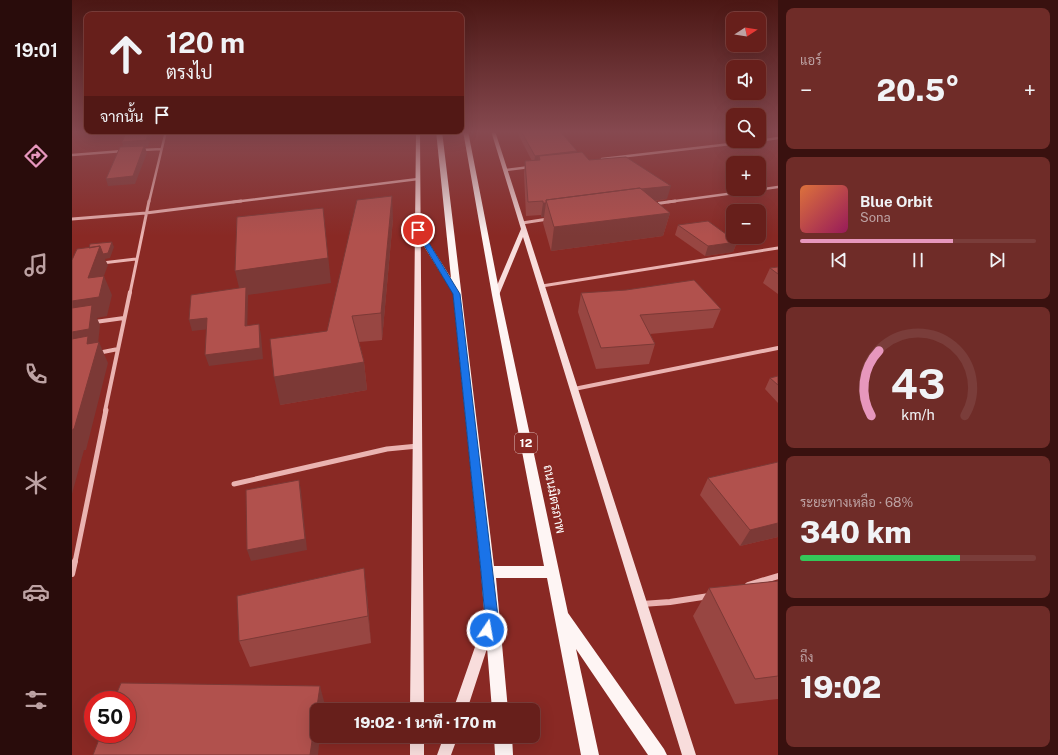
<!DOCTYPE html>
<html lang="th">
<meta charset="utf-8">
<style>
:root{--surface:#671f1b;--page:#6f2c28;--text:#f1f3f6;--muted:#bda2a3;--line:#7a3d3a;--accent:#e797bd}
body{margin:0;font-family:"Public Sans",Sarabun,sans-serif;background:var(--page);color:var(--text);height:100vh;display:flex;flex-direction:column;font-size:15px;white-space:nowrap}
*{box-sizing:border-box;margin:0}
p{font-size:13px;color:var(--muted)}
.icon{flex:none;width:22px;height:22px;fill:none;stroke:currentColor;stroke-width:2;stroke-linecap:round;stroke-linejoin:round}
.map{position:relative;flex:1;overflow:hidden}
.side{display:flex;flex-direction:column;gap:8px;padding:8px;background:#39110f;width:280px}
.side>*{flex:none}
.banner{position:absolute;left:12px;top:12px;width:380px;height:122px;border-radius:8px;box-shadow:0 4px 16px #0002,0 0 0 1px var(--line);background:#671f1b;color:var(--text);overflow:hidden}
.needle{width:26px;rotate:78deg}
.controls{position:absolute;left:654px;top:12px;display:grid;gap:8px}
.controls a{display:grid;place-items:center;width:40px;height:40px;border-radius:8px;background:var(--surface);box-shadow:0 4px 16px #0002,0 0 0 1px var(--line);font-size:20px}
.speed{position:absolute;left:12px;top:691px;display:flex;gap:8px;font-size:20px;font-weight:700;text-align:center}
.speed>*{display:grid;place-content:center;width:52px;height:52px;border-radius:50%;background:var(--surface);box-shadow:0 4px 16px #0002,0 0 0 1px var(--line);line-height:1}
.speed .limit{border:6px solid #d22;background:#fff;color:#111}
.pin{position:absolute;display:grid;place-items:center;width:34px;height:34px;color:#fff;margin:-17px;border:2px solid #fff;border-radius:50%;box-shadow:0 1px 4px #0007}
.me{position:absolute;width:44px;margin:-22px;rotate:12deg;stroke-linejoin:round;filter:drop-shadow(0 0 3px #0008)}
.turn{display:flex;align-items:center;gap:14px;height:84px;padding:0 16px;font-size:18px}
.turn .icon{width:52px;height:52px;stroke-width:2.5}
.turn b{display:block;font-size:28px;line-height:34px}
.then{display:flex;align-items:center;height:38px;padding:0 16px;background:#0003;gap:8px;font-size:15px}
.big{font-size:30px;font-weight:800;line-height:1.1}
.side .widget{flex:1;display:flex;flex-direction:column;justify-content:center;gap:6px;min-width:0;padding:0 14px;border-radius:8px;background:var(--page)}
.side .dial{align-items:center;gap:0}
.dial svg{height:104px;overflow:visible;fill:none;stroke:var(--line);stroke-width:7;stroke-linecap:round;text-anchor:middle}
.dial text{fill:var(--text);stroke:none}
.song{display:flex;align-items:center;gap:12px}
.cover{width:48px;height:48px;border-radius:6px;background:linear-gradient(135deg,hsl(20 70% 55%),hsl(330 70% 35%))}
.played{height:4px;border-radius:2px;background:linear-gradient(90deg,var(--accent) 65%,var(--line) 65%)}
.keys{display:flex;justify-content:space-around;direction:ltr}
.heat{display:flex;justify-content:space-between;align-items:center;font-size:22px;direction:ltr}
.charge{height:6px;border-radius:3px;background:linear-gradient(90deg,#34c759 68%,var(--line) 0)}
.trip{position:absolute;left:238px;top:703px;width:230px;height:40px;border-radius:8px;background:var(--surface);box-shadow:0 4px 16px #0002,0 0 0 1px var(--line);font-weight:800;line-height:40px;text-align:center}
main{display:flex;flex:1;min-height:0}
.menu{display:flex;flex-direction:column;width:72px;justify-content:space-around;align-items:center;background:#290c0b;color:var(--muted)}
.menu .icon{width:28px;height:28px}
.menu .on{color:var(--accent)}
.menu b{font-size:18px;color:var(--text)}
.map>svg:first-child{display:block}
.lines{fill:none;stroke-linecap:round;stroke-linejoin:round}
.minor-far4{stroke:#eab3b1;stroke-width:2.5}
.minor-far3{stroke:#eab3b1;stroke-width:3}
.minor-far2{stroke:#eab3b1;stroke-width:4}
.minor-far1{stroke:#eab3b1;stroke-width:5}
.minor{stroke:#eab3b1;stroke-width:6}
.secondary{fill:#f8dddc;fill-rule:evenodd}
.primary{fill:#fef5f4;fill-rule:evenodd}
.wall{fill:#984642}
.shaded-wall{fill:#7c3936}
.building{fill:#b1514d;stroke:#7c3936}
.route{fill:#1a73e8;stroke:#114b97}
.labels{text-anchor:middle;stroke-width:4;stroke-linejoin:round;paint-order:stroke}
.shield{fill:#892924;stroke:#dcbfbd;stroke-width:1}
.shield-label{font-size:12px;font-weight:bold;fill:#fff}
.street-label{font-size:13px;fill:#fff;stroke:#892924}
</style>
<main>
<nav class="menu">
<b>19:01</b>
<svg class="icon on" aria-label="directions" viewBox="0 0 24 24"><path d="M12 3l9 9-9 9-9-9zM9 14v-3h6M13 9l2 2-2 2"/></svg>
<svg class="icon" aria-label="music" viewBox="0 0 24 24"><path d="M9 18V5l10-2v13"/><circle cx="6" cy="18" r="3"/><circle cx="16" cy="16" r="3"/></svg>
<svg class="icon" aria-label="phone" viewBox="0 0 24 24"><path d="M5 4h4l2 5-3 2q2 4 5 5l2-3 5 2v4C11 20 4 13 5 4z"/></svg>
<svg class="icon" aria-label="climate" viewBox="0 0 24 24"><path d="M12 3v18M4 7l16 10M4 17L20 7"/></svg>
<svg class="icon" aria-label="car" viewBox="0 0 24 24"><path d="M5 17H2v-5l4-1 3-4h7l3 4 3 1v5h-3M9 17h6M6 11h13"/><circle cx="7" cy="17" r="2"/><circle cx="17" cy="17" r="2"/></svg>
<svg class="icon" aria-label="filters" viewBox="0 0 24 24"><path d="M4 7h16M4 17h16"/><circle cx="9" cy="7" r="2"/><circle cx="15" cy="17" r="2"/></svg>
</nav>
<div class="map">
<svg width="706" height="755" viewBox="0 0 706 755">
<rect width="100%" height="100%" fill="#892924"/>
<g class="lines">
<path class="minor-far4" d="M687,141L706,138
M70,150L89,149
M0,155L51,151
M530,159L684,141
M434,170L458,167
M77,202L94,131
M161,202L346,179
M596,202L706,187"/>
<path class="minor-far3" d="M582,204L603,201
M0,219L74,213L169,201
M450,223L476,219
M30,263L64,259
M470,286L706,248
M58,293L77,201"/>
<path class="minor-far2" d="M23,322L52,318
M26,353L46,349
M502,389L706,348
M33,411L58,292"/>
<path class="minor-far1" d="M162,484L315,449L346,446
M3,562L34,410"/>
<path class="minor" d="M0,574L3,561
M676,585L706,576
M570,604L598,602L637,596"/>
<path class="secondary" d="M344,131H348L352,710H338Z
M419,131H423L624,755H610L451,237L427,295L424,297L421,295L449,229Z
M417,618L421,620L423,624L395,710H381L411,624L413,620Z
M338,736H352V755H338Z
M372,736H386L379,755H365Z"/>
<path class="primary" d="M364,131H370L422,566H472L420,295L391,131H396L428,295L496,613L592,749L595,755H576L504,649L527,755H509L475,578H424L436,710H420L409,572L381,293L342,230L348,229L379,278Z
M422,736H440L441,755H423Z"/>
</g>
<path class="wall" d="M448,131H488L505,151V152L517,160L595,199L583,201L598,213L591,236L479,251L471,223L472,217H469V215L454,216L452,174L453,161H460L447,136Z
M321,219L310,340L287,342L292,362L295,390L208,405L255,331Z
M606,225L665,242L661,252L633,256L603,235Z
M706,267V294L691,283L698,268Z
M509,293L649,309L641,328L578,334L583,344L577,364L524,369L506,312Z
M706,376V403L693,389L698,378Z
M706,462V537L668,546L628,495L636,478Z
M706,581V699L663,704L621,616L637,588Z
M295,595L299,643L178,667L167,641Z"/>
<path class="shaded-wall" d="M77,131H81L76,147H73L75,153L63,184L36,186L34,179L52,149L50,142Z
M260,131H286V132L260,134Z
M505,151L504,159L467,156L466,164H462L463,156Z
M599,186L595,199L555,204L559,191Z
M320,196L321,219L310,340L309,313Z
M471,203H474L472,217H469Z
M251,208L259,283L176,295V298L175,337L173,326L169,296L163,271Z
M598,213L591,236L479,251L482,227Z
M40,242L42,247L38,258L33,259L36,265L24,297L32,276L40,295L35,316L25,318L28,325L26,344L27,342L36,363L14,450H12L0,494V301L16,278L28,246Z
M665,242L661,252L633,256L636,246Z
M135,318L138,329L120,331L117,320Z
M187,324L189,335L191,359L137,366L133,355Z
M292,362L295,390L208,405L202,377Z
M227,480L229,491L235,550L179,561L175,550Z
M706,523V537L668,546L678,530Z
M292,568L295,595L299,643L296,616Z
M248,686L253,705L252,710H245V736H248L246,755H238Z"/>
<path class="building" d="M55,131H77L74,140L50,142Z
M449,131H488L505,151L463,156Z
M72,146L61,176L34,179L48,147Z
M510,152L517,160L554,157L599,186L569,189L568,188L474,200V203H471V201L456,202L453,161L468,160L467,156Z
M568,188L598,213L482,227L474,200Z
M320,196L309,313L280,316L292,362L202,377L198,339L255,331L285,200Z
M251,208L256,258L163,271L165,217Z
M636,221L665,242L636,246L606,225Z
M40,242L36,253L31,254L28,246L17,248L18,244Z
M28,246L16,278L32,276L27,297L0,301V260L5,249Z
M706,267V274L698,268Z
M622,280L649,309L568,315L583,344L529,348L509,293L554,290Z
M174,287L173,326L187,324L188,348L133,355L135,318L117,320L119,295Z
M20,305L17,329L0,332V308Z
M16,336L15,344L27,342L2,429H1L0,432V339Z
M706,376V385L698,378Z
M706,462V523L678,530L636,478Z
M227,480L233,539L175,550L174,490Z
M292,568L296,616L167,641L165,596Z
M706,581V676L683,679L637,588Z
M49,683L248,686L238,755H21L29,734H55V700H42Z"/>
<linearGradient id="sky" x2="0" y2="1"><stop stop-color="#4b1714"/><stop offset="0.56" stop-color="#864950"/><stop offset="1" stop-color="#864950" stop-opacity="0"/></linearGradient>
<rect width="706" height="236" fill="url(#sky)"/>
<path class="route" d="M344,228L349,230L388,294L426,617L420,635L415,637L410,635L408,630L413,617L409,572L381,294L343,230Z"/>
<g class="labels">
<rect class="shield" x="443" y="433" width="22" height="20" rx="3"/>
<g class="shield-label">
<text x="454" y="447">12</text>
</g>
<g class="street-label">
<text transform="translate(483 499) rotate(79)" y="5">ถนนมิตรภาพ</text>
</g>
</g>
</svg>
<div class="controls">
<a><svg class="needle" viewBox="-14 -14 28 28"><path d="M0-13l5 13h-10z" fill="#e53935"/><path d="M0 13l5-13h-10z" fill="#bda2a3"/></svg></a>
<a><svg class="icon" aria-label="sound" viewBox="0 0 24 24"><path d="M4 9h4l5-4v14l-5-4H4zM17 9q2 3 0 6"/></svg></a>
<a><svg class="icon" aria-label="search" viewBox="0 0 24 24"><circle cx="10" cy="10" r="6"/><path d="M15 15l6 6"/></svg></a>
<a>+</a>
<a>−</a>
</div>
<div class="speed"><div class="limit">50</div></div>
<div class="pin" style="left:346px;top:230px;background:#d93025"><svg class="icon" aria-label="arrive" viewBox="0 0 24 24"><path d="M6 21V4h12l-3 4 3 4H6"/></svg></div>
<svg class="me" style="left:415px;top:630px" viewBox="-20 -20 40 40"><circle r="17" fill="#1a73e8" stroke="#fff" stroke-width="3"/><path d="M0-11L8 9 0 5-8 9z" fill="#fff"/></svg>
<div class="trip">19:02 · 1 นาที · 170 m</div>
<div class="banner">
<div class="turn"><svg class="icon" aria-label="ahead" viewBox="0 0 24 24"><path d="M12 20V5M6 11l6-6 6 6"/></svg><div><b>120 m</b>ตรงไป</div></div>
<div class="then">จากนั้น<svg class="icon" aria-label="arrive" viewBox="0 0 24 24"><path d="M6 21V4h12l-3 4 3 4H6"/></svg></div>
</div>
</div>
<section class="side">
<div class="widget"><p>แอร์</p>
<div class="heat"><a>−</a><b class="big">20.5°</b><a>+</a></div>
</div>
<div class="widget">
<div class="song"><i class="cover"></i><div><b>Blue Orbit</b><p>Sona</p></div></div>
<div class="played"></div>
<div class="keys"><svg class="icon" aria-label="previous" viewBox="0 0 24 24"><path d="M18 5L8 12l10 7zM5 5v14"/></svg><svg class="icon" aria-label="pause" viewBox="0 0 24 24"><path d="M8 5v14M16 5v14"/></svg><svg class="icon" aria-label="next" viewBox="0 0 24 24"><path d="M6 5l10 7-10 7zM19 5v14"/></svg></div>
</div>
<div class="widget dial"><svg viewBox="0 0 100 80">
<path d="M14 69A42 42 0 1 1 86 69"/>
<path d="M14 69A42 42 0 0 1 20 19" stroke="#e797bd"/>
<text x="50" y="56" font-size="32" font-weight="700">43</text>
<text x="50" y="72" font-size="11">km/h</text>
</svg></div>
<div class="widget"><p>ระยะทางเหลือ · 68%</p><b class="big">340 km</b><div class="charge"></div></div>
<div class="widget"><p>ถึง</p><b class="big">19:02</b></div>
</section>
</main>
